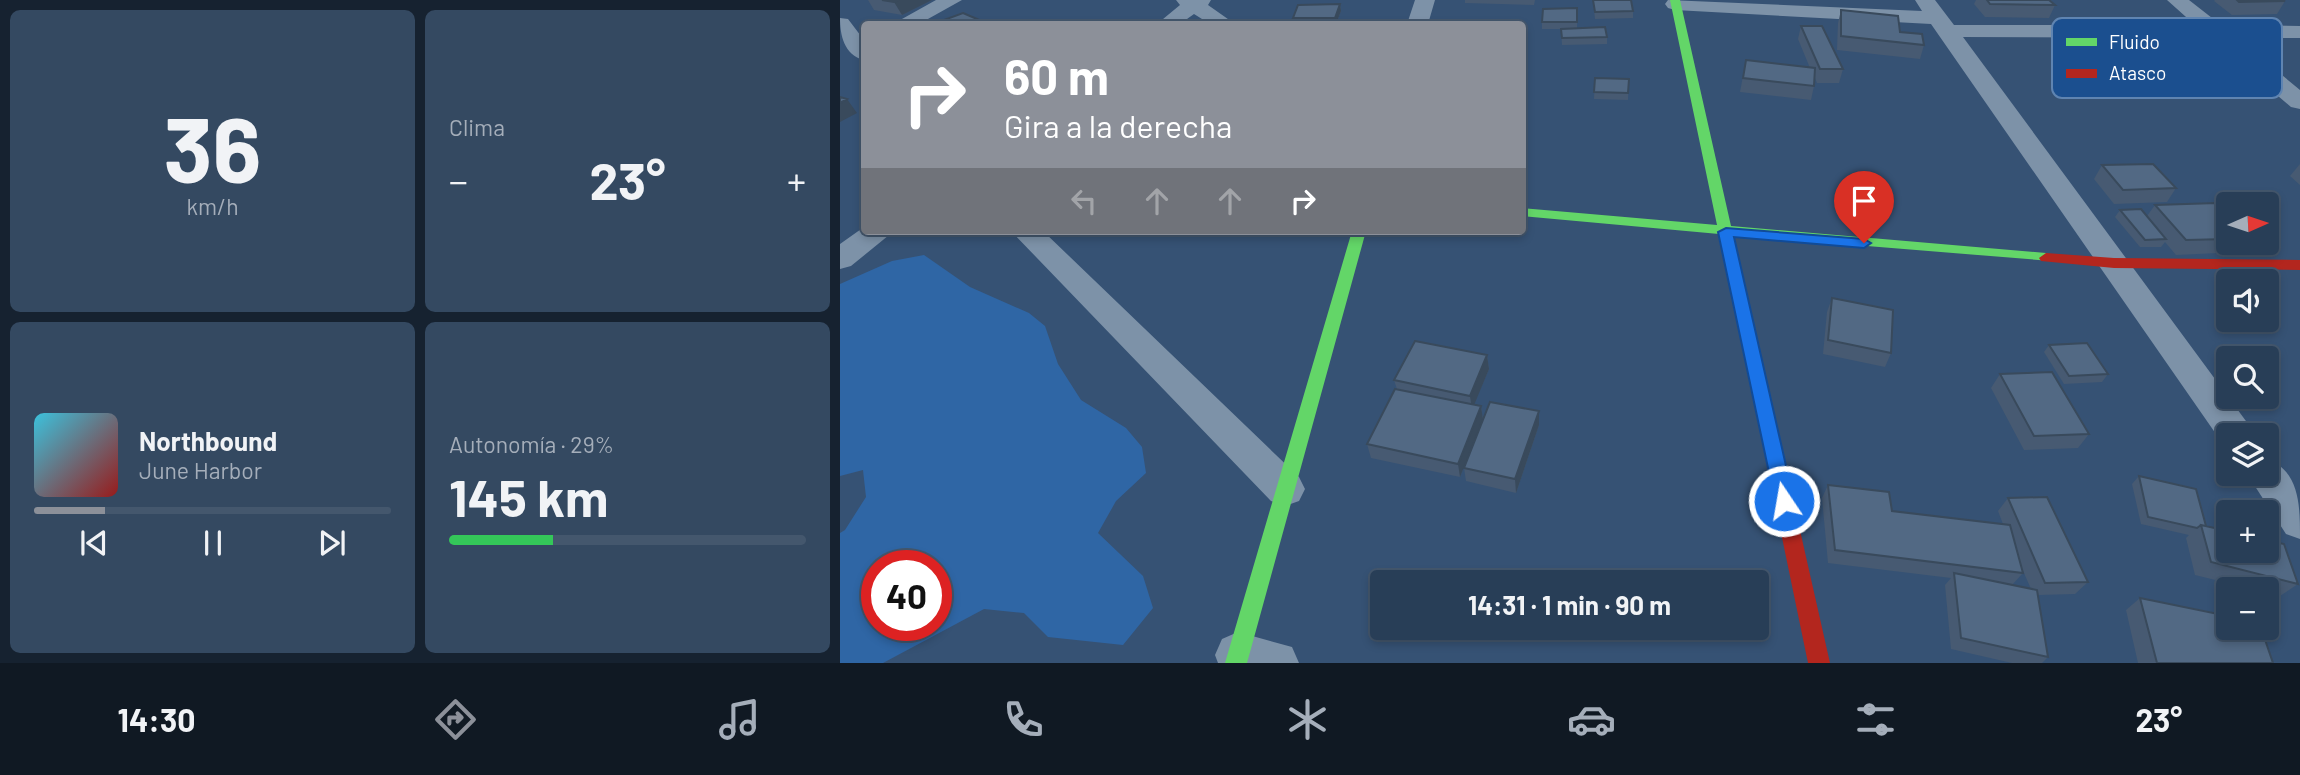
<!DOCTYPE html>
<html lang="es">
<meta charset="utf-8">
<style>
:root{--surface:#283e57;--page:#344961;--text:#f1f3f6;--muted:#a5aeba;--line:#44576d;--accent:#8c9099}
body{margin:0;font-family:Barlow,sans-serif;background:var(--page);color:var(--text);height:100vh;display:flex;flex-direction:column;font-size:26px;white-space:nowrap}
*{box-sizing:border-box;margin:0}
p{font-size:23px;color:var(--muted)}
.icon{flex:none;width:38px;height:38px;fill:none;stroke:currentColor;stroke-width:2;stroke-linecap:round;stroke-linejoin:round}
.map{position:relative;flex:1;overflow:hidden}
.drawer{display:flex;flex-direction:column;gap:10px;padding:10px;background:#162230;width:840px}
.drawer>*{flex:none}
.banner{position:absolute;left:21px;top:21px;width:665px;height:214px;border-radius:7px;box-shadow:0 4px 10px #0003,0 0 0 2px var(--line);background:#8c9099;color:#fff;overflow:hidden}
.needle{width:46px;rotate:87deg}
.fabs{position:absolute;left:1376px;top:192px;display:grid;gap:14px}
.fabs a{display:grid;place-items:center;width:63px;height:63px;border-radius:7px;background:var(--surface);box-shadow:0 4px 10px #0003,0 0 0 2px var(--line);font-size:35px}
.speed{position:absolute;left:21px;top:550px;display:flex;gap:14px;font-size:35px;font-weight:700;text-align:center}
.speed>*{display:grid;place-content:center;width:91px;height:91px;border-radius:50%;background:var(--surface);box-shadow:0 4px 10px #0003,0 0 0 2px var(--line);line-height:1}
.speed .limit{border:10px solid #d22;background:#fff;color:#111}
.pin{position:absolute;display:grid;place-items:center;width:60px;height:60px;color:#fff;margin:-72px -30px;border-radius:50% 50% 50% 0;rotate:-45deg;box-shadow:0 0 7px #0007}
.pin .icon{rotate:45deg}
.me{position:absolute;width:77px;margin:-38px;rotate:348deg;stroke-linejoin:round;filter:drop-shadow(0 0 5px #0008)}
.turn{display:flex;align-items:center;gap:24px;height:147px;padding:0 28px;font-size:32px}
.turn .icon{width:91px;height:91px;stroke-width:2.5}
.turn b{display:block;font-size:49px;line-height:60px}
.lanes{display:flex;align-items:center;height:66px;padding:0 28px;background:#0003;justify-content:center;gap:35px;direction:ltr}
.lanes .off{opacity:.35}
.big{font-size:52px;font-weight:700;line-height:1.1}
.drawer .card{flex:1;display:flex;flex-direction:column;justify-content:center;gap:10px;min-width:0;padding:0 24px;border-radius:10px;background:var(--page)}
.drawer .dial{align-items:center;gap:0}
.dial b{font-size:91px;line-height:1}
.song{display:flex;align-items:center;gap:21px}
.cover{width:84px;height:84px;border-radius:10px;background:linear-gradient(135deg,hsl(190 70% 55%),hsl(0 70% 35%))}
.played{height:7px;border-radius:4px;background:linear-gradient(90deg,var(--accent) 20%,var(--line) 20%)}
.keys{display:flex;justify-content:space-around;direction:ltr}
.heat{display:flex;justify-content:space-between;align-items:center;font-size:38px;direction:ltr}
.charge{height:10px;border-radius:5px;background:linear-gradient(90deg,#34c759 29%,var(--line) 0)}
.drawer .tiles{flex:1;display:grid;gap:10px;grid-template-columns:repeat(2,1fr)}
.trip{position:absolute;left:530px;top:570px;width:399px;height:70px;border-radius:7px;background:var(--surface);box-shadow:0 4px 10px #0003,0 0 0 2px var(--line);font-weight:700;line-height:70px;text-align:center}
.tab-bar{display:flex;height:112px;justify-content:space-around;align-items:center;background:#101923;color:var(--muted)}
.tab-bar .icon{width:49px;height:49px}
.tab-bar .current{color:var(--accent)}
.tab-bar b{font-size:32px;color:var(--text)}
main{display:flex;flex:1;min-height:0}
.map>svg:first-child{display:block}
.green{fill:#2f66a5;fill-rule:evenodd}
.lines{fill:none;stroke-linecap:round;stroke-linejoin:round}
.street{fill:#7d92a8;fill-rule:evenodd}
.fast{fill:#63d668;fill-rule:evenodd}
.jam{fill:#b3261e;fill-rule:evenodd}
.wall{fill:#475a72;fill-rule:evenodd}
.shaded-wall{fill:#394a5c}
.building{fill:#526984;stroke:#394a5c;stroke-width:2}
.route{fill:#1a73e8;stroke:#114b97;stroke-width:2}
.key{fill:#1b4f8f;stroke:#5f84b1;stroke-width:2}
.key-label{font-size:19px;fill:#fff}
</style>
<main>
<section class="drawer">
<div class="tiles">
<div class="card dial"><b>36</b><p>km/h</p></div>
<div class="card"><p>Clima</p>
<div class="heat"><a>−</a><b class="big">23°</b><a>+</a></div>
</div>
<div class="card">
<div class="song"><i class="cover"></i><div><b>Northbound</b><p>June Harbor</p></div></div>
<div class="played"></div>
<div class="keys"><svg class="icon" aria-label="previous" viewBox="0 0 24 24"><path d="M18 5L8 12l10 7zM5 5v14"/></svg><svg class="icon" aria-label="pause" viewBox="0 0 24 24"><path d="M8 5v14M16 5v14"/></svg><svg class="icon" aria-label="next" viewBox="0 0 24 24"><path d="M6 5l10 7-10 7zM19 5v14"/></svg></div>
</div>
<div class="card"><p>Autonomía · 29%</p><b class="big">145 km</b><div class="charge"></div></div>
</div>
</section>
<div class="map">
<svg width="1460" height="663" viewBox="0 0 1460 663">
<rect width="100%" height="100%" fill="#365274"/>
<path class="green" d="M84,255L130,287L189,313L205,326L218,364L241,400L286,428L302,447L306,473L276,501L258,533L303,576L313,608L283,645L208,637L184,613L144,609L43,663H0V533L5,530L26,497L23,470L0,476V284L52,261ZM37,565H96V625H37Z"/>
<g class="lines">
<path class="street" d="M96,0H122L79,24H53Z
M336,0H371L368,5L395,24H370L354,14L340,24H317L340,5Z
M575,0H595L588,24H567Z
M828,0L1082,11L1075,0H1095L1114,25H1355L1327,0H1349L1381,25L1460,26V38H1397L1460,90V109L1451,107L1370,38L1123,37L1417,436H1388V448L1385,447L1091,24L835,10L828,8L825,4Z
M0,18L8,19L24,40V60C4,55 0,35 0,18Z
M24,227V231H54L11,266L0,269V244Z
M171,231H203L459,477L465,489L459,501L445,506L431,501Z
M1426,458C1460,471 1460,505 1460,539L1446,534L1407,474H1426Z
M398,632L452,647L459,663H378L375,655L382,639Z"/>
<path class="fast" d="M830,0H840L891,226L1206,253L1213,258L1211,261L893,235L917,340L909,346L901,340L879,234L682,216V208L877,225Z
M512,231H526L407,663H385Z"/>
<path class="jam" d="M1206,253L1274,258L1460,260V270L1274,268L1201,261L1199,258Z
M909,334L917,340L990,663H968L901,340Z"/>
</g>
<path class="wall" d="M28,0H92L62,15L34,10Z
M625,0H695L694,5L625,3Z
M753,0H791L793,11V18L755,19Z
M1136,0H1209L1215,5L1209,18L1145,17L1134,4Z
M1375,0H1443L1445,1L1437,14L1392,15L1374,1Z
M500,4L501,11L496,24H454L453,18Z
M737,8V28L767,37V44L722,45L721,29H702V22Z
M1001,10L1060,32L1084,45L1080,59L997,50L998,23Z
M961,26L1003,69L999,83H977L975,78L974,86L971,100L900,92L906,60L970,68L958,39Z
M755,78L789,79L788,100L754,99Z
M1460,164V185L1450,176Z
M1262,165L1336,188L1327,202L1274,204L1254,179Z
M1315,205L1388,214V243H1407L1400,252L1336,255L1325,242L1321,247H1300L1275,217L1280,210L1307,216Z
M992,298L1051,353L1045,367L983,354L987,312Z
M1209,345L1268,374L1262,382L1224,384L1204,352Z
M647,355L649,369L634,404L641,406L643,420L620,477L531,458L527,444L557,389L554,380Z
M1160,374L1249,434L1238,448L1184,450L1151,388Z
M699,411V425L676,493L626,481L624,468Z
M1299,476L1366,526L1458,584L1440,596L1426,592V590H1416L1355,575L1346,538L1349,535L1301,524L1292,484Z
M988,485L1052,511L1163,524L1158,511L1168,498L1248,582L1235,594L1198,595L1208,657L1202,663H1172L1111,649L1105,585L1111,578L988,563L982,498ZM1180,564L1191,589L1172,585L1183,573Z
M1300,598L1433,663H1298L1286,610Z"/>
<path class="shaded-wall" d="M59,0H92L62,15L54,2Z
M500,4L501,11L496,24L495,18Z
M137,19L140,24H123Z
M7,99L17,113L0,122V103Z
M647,355L649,369L632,410L630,396Z
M641,406L643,420L620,477L618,464Z
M699,411V425L676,493L675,479Z"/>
<path class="building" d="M42,0H59L54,2Z
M753,0H791L793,11L755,12Z
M1147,0H1209L1215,5L1150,4Z
M1397,0H1443L1445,1L1399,2Z
M500,4L495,18H453L458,5Z
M737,8V22H702L703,9Z
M1001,10L1058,16L1060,32L1082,34L1084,45L1001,36Z
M123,13L137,19L123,24H108L101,21Z
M961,26H982L1003,69H980Z
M765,27L767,37L722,38L721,29Z
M906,60L975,68L974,86L903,78Z
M755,78L789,79L788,93L754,92Z
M0,97L7,99L0,103Z
M1313,164L1336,188L1283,190L1262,165Z
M1377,203L1388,214V239L1346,240L1315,205Z
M1301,209L1326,239L1305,240L1280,210Z
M992,298L1053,310L1051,353L988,340Z
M575,341L647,355L630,396L554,380Z
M1247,343L1268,374L1229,376L1209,345Z
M1212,372L1249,434L1194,436L1160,374Z
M555,389L641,406L618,464L527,444Z
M650,402L699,411L675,479L624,468Z
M1299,476L1356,489L1366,526L1361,525L1357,528L1308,517Z
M988,485L1049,492L1052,511L1170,525L1183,573L995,550Z
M1207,497L1248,582L1205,583L1168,498Z
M1361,525L1388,531V551H1426V540L1444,544L1458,584L1371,562Z
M1114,573L1197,590L1208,657L1121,638Z
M1300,598L1388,616V628H1421L1433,663H1317Z"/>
<path class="route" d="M886,228L1024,239L1031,243L1024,248L894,237L954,501L951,507L944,510L937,507L935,501L878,232Z"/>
<rect x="1212" y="18" width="230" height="80" rx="10" class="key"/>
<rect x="1226" y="38" width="31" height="8" fill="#63d668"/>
<rect x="1226" y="69" width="31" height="9" fill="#b3261e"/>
<g class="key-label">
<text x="1269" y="49">Fluido</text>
<text x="1269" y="80">Atasco</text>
</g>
</svg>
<div class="fabs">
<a><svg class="needle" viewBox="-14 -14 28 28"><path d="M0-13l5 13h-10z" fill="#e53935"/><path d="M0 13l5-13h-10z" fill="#a5aeba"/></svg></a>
<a><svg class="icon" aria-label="sound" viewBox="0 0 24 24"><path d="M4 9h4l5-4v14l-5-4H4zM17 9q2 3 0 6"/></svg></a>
<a><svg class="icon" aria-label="search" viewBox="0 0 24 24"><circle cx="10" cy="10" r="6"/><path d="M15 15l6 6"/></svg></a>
<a><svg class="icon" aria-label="layers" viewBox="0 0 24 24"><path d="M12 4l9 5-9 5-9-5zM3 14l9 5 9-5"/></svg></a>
<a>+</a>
<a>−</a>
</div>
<div class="speed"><div class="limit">40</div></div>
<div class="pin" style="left:1024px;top:243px;background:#d93025"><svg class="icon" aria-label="arrive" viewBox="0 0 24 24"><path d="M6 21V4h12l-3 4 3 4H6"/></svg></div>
<svg class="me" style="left:944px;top:501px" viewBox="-20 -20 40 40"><circle r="17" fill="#1a73e8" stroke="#fff" stroke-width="3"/><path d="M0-11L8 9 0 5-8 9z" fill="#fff"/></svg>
<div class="trip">14:31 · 1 min · 90 m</div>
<div class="banner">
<div class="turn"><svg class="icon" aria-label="right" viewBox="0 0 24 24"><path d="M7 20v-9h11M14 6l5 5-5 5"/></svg><div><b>60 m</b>Gira a la derecha</div></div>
<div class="lanes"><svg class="icon off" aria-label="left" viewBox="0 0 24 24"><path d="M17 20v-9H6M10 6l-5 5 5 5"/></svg><svg class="icon off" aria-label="ahead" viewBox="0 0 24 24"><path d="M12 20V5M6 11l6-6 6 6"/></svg><svg class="icon off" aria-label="ahead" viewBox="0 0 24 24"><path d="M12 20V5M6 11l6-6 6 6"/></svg><svg class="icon" aria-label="right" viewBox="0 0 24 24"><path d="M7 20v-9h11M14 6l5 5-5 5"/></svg></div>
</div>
</div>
</main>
<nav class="tab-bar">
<b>14:30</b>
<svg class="icon current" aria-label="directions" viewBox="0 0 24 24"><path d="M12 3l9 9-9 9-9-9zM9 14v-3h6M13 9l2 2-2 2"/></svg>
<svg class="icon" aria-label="music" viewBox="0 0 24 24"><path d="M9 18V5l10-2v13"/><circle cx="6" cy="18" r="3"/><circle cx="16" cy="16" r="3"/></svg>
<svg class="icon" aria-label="phone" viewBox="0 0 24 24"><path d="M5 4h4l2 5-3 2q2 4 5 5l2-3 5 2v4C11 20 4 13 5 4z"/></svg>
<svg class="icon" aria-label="climate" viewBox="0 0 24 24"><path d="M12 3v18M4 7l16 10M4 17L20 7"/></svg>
<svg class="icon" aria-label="car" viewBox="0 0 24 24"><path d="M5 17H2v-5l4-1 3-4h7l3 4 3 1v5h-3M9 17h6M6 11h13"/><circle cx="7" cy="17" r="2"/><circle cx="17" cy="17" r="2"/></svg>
<svg class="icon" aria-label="filters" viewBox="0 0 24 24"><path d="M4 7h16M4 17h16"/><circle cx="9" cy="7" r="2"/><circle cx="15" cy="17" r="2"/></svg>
<b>23°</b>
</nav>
